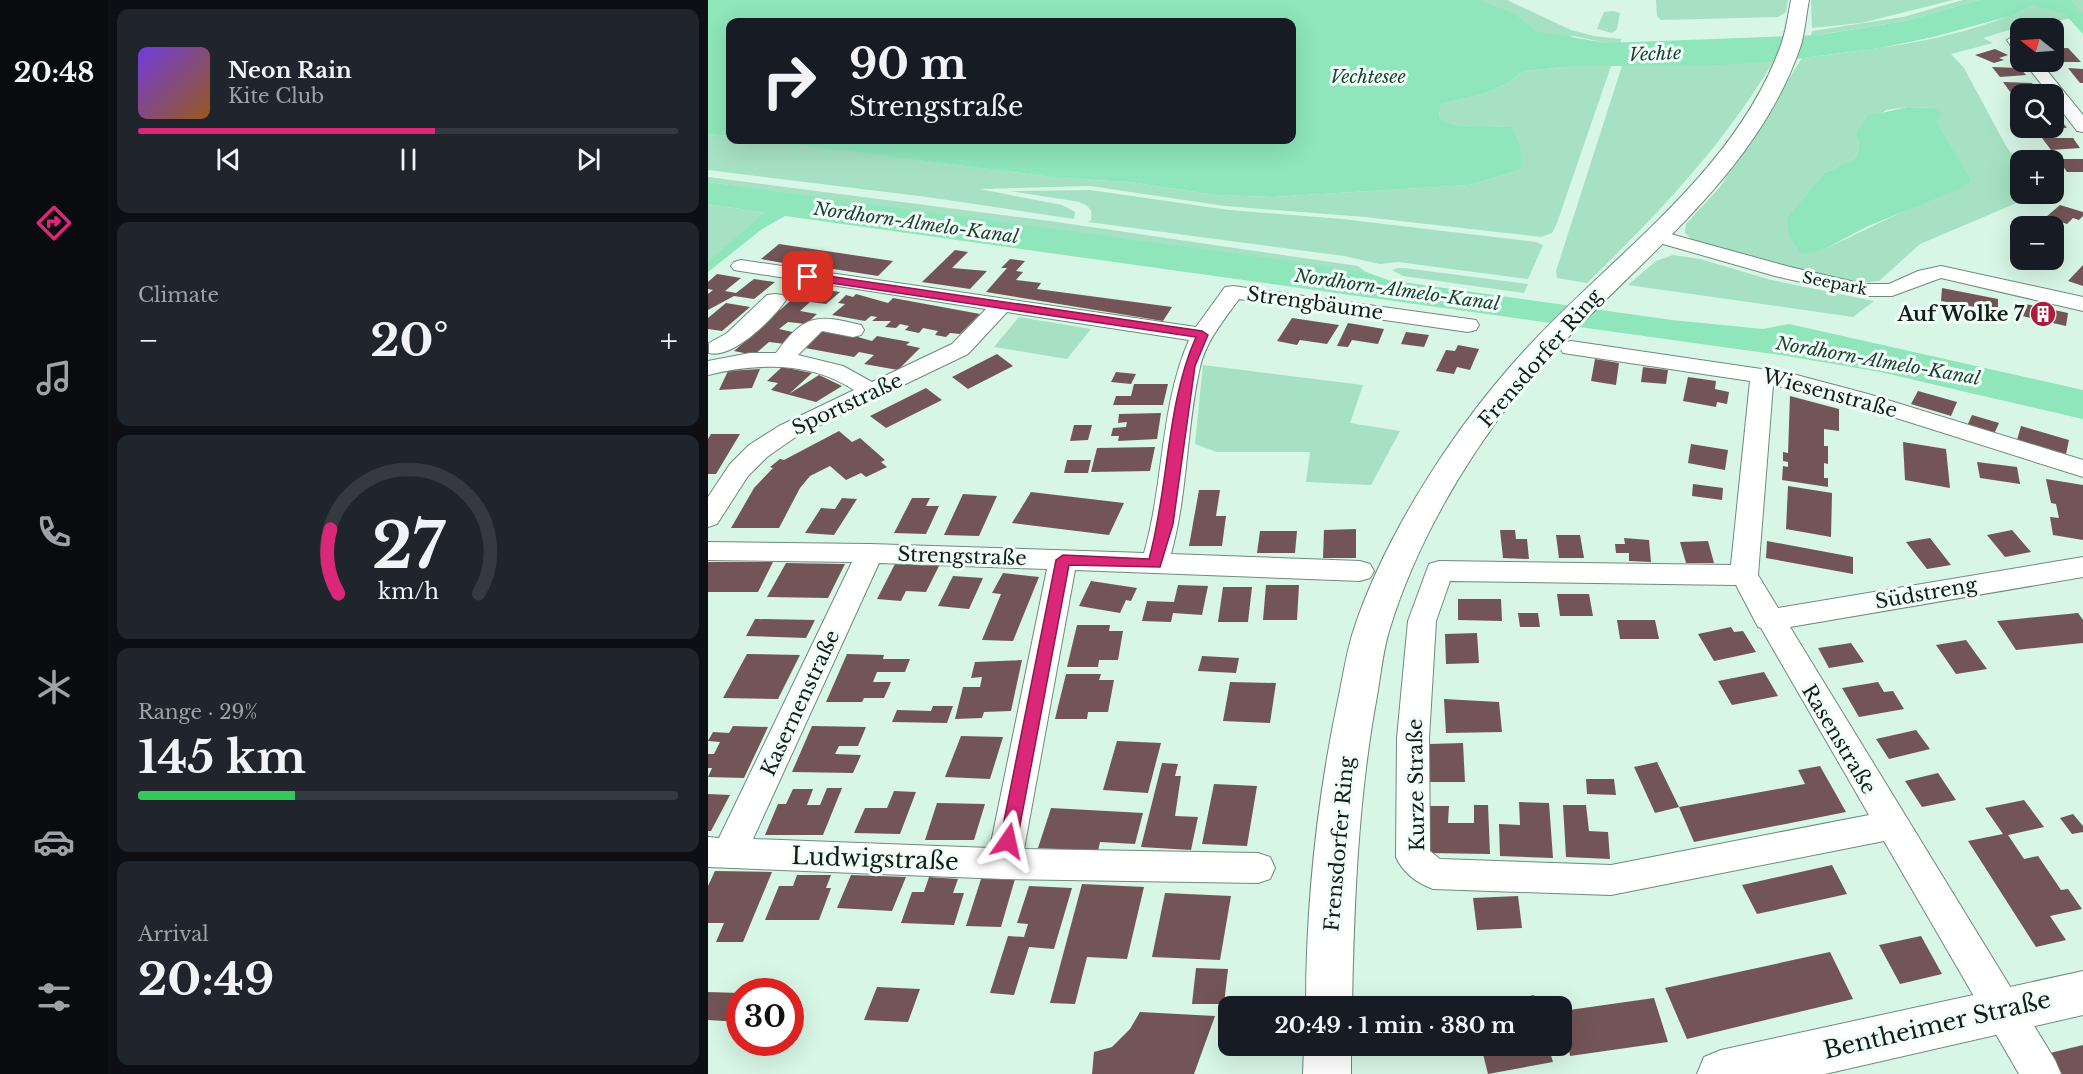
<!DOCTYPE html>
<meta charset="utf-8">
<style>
:root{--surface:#171b24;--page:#20242c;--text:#f1f3f6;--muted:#9ea1a6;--line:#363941;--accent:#db2777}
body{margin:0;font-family:"Libre Baskerville",serif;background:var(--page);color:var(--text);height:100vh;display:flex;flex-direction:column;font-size:22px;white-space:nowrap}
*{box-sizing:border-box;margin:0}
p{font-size:20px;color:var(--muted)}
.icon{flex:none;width:33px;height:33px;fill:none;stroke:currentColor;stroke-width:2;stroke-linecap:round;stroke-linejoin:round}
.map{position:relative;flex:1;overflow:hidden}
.side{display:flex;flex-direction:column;gap:9px;padding:9px;background:#0d0f14;width:600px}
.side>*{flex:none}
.hud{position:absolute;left:18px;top:18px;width:570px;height:126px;border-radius:12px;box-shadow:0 6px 24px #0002;background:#171b24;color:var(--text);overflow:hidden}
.needle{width:39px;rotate:287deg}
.buttons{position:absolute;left:1302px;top:18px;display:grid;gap:12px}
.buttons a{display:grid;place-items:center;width:54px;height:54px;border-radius:12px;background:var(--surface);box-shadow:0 6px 24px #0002;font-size:30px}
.speed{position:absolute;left:18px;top:978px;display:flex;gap:12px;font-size:30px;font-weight:700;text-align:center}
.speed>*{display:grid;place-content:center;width:78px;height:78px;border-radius:50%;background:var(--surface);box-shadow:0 6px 24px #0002;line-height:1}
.speed .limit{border:9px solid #d22;background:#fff;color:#111}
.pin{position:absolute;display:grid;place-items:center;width:51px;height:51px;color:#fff;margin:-26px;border-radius:12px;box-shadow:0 3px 9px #0006}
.me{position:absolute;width:66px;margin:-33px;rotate:11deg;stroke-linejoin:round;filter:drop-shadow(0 0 4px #0008)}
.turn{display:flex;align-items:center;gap:21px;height:126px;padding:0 24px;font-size:27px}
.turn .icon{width:78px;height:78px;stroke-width:2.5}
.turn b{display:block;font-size:42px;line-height:51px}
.big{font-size:45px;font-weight:700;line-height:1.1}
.side .widget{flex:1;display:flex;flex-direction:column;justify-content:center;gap:9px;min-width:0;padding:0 21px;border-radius:12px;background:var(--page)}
.side .dial{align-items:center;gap:0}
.dial svg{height:156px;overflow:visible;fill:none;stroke:var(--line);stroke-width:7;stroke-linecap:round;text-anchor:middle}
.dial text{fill:var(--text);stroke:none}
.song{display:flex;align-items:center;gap:18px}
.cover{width:72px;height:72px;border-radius:9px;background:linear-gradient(135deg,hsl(260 70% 55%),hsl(30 70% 35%))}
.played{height:6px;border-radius:3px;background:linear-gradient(90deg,var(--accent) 55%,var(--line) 55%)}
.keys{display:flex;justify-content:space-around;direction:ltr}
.heat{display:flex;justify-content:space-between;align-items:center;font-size:33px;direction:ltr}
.charge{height:9px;border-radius:4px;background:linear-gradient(90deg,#34c759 29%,var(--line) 0)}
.trip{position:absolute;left:510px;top:996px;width:354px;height:60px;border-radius:12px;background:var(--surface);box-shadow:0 6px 24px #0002;font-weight:700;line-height:60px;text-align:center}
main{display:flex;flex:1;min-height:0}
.tab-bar{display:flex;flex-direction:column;width:108px;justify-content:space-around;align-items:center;background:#090b0e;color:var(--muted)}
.tab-bar .icon{width:42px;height:42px}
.tab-bar .on{color:var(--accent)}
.tab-bar b{font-size:27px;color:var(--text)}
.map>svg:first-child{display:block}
.green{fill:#a5e1c2;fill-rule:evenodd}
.water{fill:#8ee6ba}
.building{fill:#735557}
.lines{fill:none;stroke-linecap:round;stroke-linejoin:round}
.minor-casing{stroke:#6e8a7b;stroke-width:2}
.tertiary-casing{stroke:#6e8a7b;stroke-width:2}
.minor{fill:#fff;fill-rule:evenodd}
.tertiary{fill:#fff;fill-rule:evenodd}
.route{fill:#db2777;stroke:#8e194d;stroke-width:1.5}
.labels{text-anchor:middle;stroke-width:6;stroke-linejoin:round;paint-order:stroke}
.far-street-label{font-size:16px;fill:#131e18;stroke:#f1fef7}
.far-water-label{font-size:18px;font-style:italic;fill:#1b4130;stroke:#f1fef7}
.street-label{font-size:20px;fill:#131e18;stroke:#f1fef7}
.poi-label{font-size:20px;font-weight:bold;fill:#131e18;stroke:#f1fef7;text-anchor:end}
.near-street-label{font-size:24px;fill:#131e18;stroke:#f1fef7}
</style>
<main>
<nav class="tab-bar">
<b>20:48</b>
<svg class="icon on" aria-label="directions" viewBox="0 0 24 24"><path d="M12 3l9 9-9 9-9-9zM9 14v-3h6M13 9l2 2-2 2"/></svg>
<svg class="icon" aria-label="music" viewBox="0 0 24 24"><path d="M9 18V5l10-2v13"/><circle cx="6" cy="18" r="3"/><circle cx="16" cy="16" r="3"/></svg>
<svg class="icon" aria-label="phone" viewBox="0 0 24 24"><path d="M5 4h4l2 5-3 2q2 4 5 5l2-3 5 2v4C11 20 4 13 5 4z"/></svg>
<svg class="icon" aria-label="climate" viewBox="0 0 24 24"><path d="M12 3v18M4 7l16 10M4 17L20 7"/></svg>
<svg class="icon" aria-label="car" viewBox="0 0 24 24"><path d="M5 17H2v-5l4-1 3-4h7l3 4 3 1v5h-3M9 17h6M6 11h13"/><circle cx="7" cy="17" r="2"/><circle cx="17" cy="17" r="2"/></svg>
<svg class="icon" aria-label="filters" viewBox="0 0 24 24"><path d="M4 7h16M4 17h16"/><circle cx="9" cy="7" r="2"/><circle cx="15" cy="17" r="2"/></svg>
</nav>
<section class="side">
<div class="widget">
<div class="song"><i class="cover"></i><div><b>Neon Rain</b><p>Kite Club</p></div></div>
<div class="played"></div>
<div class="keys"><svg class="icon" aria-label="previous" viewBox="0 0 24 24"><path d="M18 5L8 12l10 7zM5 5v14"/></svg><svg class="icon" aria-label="pause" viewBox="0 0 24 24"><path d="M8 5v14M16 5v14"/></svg><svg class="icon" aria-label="next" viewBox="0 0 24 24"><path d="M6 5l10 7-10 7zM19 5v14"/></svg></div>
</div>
<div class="widget"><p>Climate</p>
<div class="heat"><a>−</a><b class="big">20°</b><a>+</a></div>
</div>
<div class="widget dial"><svg viewBox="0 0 100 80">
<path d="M14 69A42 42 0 1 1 86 69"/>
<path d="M14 69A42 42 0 0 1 10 36" stroke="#db2777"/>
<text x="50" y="56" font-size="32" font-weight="700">27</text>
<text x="50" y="72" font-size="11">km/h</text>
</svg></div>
<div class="widget"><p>Range · 29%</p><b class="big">145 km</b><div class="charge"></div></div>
<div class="widget"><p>Arrival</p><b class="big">20:49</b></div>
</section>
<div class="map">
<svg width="1375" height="1074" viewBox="0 0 1375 1074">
<rect width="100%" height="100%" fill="#d7f6e5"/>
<path class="green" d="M770,0H799L863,30L886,36L913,39V43H898L866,36L854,38L828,31Z
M948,0H1080L1078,12L1070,17L953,20L949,16Z
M1103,0H1245L1153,23L1104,28Z
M1255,0H1271L1197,21L1103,36L1104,31L1195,17Z
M1335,0H1375V16L1301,30L1275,38L1285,43L1243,54L1256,68L1298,146L1312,165V194H1319L1311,202L1212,244L1171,281L1146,284L989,244L977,233L978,224L1012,187L1094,58C1175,48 1263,39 1335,0ZM1200,107L1224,108L1227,123L1263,179L1115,250L1117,173L1149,157L1151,145L1148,134L1178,110Z
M905,11L912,13L909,29L904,33L889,29L896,12Z
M1065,62C1014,147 949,215 879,283L849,278L848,271L914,66Z
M868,66H903L849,223L844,233L833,237L657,217L517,206L382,186L271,189L354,205L367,212L366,219L219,197L0,170V134L22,136V140H56L351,178L422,182L508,195L565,197L761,185L812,170L802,127L746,125L731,117L733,104L778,93L798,84L815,71Z
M0,177L342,221L650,266L658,272L0,182Z
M382,190L521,210L634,219L828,242L835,245L820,279L690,262L672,264L636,256L380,222L383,220C385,210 382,207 372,202L302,191Z
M0,204L58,213L0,261Z
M965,255L992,259L1063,280L1166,301L1145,317L920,285L948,261Z
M689,268H696L820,284L816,293L695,276L684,270Z
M311,317L383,329L359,359L286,347Z
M495,365L655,385L642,423L692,431L663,485L598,482L602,452H509L487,444Z"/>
<path class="water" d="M0,0H770L805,13L828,31L898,43L1111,35L1197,21L1271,0H1362L1375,14V34L1357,14L1326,5L1302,16L1225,37L1172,48L1065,62L991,66H868L815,71L798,84L778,93L733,104L731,117L746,125L802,127C812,142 815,152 812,170L761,185L565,197L508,195L422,182L351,178L51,140H584V22H22V136L0,134Z
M1200,107L1224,108L1233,113L1228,123L1263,179L1253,188L1158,227L1115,250L1094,254L1081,236L1079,219L1117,173L1149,157L1151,145L1148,134L1160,116Z
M0,182L567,259L658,272L680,280L964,320L1055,329L1081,324L1375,390V419L1172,372L1079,356L77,216L54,229L0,272V261L57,213L0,204Z"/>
<path class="building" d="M1346,48H1360L1373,62H1354Z
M1287,49L1300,55L1291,58L1296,60L1286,63L1267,55Z
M1284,67L1312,68L1318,75L1292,77Z
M1360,68L1375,69V83H1372Z
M1295,82L1324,83L1330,91L1303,93Z
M1346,119H1352L1359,128L1346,127Z
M1334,138H1365L1372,148L1343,150Z
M1350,159H1375V172H1359Z
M1352,205L1375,212V216L1371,220L1365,218L1359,224L1338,217Z
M71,244L185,261L170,276L100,265L97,267L53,259Z
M247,250L260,252L244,268L279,271L262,289L214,282Z
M302,259L317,261L308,271L315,272L308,280L333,283L329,289L464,307L455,321L278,292L299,268H293Z
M1375,265V286L1360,281Z
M9,274L33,278L17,291L28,293L46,279L67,282L46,299L26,296L0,310V294L5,290L0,289V282Z
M98,287L132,292L118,304L102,302L92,311L109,314L98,324L80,322L71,329L89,333L77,344L61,342L46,355L26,351L54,327L67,309L72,310Z
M1234,288L1290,299V311L1233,301Z
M148,294L180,303L185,298L272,314L252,334L242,333L238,337L227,335L230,331L215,328L211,333L197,330L201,326L192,324L188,328L177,327L183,321H164L169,317L163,316L157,321L124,315L137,304L130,303L138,295L145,297Z
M18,303L42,307L14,331L0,329V318Z
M1313,303L1360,313L1358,326L1310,315Z
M584,318L631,325L619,344L592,340L589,345L569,341Z
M640,323L676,329L670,344L644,340L640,347L629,346Z
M125,330L164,341L169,336L202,342L198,345L212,348L190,370L156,364L166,355L151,352L146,357L92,347L110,331L122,333Z
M698,332L721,335L716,347L693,344Z
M750,345L771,349L762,370L749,367L746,374L728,371L738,350L747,351Z
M289,354L305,366L260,389L244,377Z
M887,359L911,363L908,385L883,381Z
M74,367L104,373L81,394L111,375L134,386L108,402L63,390L70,383L59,381Z
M935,367L960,370L958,384L933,382Z
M52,369L44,388L11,390L20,371Z
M408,372L428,374L423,384L403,382Z
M980,377L1008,381L1007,389L1021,392L1019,404L1009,402L1008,407L975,401Z
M426,384H460L455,405H405L408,396H423Z
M218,388L234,400L178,428L162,416Z
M1210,391L1249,402L1243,416L1203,404Z
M1082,396L1131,409V431L1116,429V446H1120V464L1116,463V478H1120V487L1074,480L1075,466L1080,467V462L1075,461V452L1080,453Z
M453,413L449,439L410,441L411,436H403L405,428L418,427L419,422L410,423L411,414Z
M1264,415L1291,423L1286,434L1259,426Z
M366,425H384L380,440L362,441Z
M1313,426L1361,440L1358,454L1309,440Z
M131,431L144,442L152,438L177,460L173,462L179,467L158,477L153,473L138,480L122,466L102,476L92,488L71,528H23L46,488L65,468L62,467L72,459L76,460Z
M3,434H32L8,474H0V439Z
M1195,442L1238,449L1242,488L1197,480Z
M983,444L1020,450L1017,470L980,463Z
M447,447L442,471L383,472L389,448Z
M359,460H383L380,473H356Z
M1269,462L1309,467L1312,484L1272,478Z
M1338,479L1375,485V540L1345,535L1342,517L1351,518L1348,504L1343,503Z
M985,484L1015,488L1014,500L984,496Z
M1080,486L1124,493L1123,537L1078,529Z
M491,490H512L508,516H518L514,546H481Z
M323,492L416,503L401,535L304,523Z
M255,494L289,496L271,536L236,535Z
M134,498L149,499L126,535L97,533L113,508L127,509Z
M204,498H222L218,506H231L218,534L186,533Z
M648,529V558H615L616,530Z
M792,530H807L808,539H819L821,559L795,558Z
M1304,530L1323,552L1297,557L1279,535Z
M552,531H589L587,553H549Z
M848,535H872L876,558H851Z
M916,538L941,540L943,562L921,561V553H908L907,544H917Z
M1222,538L1243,565L1219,569L1198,542Z
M1000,541L1006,563H978L972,542Z
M1059,541L1145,557V574L1058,558Z
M0,562H65L50,592H0Z
M78,563L137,564L120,598L59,597Z
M187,564L231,566L218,592L198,591L193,601L169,599Z
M295,573L331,577L305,641L274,640L293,594L284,593Z
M245,576L275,578L261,609L230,606Z
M383,581L429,588L423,601L418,600L412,613L371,606Z
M470,585L500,586L494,615L465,613L463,622L434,621L439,601L466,602Z
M558,585H591L589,620H555Z
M515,587H544L540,622H510Z
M849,594H881L885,616H852Z
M750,599H793L794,621L750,620Z
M810,613H830L832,627H812Z
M1370,613L1375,620V643L1308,650L1289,621Z
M47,619L107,620L98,638L38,636Z
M909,620H947L951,639H912Z
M369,625H402L401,631H415L410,660H391L390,667H359Z
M1023,627L1026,632L1035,631L1048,652L1006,661L990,634Z
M769,633L771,663L738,664L737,634Z
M1258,640L1279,669L1248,674L1228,645Z
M1143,643L1156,662L1121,668L1110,648Z
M39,654L92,655L70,699L15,698Z
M139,654L176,655L175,659H202L197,672H169L165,682H183L176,698H156L154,702H118Z
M494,656L531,658L528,673L490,671Z
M314,660L303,711L276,712L274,718L247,719L255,687H272L274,677L263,678L267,662Z
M1056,672L1070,696L1024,705L1010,681Z
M358,674H393L391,680H406L400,712H380L379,719H347Z
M522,682L568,683L562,723L515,721Z
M1170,682L1176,692L1185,691L1196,709L1151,717L1134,688Z
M736,699L791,702L794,732L738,733Z
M225,706H245L239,723L184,722L189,710L223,711Z
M25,726L60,727L36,778L0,777L4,768H0V754H6L12,742L0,741L5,732L21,733Z
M104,726L158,727L150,746H131L127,754L153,755L145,773L84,772Z
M1208,730L1222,749L1181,759L1168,739Z
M253,736L295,737L282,779L237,777Z
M409,741L453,743L440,793L395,790Z
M755,743L757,782H722L721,744Z
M949,762L971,807L1097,784L1090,770L1112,766L1138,812L986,842L971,807L947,813L926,767Z
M454,763L470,764L467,776H473L467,816L490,817L483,850L433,847Z
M1230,773L1248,800L1214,807L1197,781Z
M878,779H906L908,795L879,794Z
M506,784L549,786L539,846L494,844Z
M119,788H134L115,835H57L70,804H78L85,789H105L99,805H112Z
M186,791L208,792L192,834L146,833L157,808H179Z
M0,794L22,795L3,831H0Z
M1316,800L1336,827L1300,835L1316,859L1330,856L1353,890L1360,889L1374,909L1342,916L1358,940L1328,947L1260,841L1295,834L1277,808Z
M811,802L841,803L845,858L792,856L791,824L812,825Z
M229,803L277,804L266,840H217Z
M766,805H780L782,854L720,853V806H741L740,823H766Z
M855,805H878L881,831L900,832L902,859L858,857Z
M343,808L435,813L427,844L392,842L390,851L330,848Z
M1365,814L1375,826V832L1364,834L1352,818Z
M1124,865L1139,894L1049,914L1034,885Z
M7,871L64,872L35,942H8L16,923H0V886Z
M89,875H123L118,888H123L111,920H57L71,886H85Z
M143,875L198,877L184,911L129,908Z
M221,877L250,879L245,893H256L246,925L193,923L204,892H216Z
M273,879H307L293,927L258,926Z
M374,884L436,887L419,959L379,957L367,1004L342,1003Z
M321,886L364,888L346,949L321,947L306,995L282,993L300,936L316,937L320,924L309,923Z
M457,893L523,896L512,960L444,957Z
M810,896L814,928L769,930L765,898Z
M1213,936L1234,974L1192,984L1171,945Z
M1122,952L1145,999L979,1039L957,988Z
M488,968L520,969L516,1004H484Z
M169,987L212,989L200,1022L156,1020Z
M0,992L32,993V1022L0,1020Z
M826,995L829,1006H774V1005Z
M946,998L960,1042L862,1056L854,1011Z
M432,1012L507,1016L486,1074H384L386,1052L404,1047L422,1029Z
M1375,1045V1074H1354L1342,1053Z
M773,1046H840L845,1062L780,1074Z"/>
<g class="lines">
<g class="minor-casing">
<path id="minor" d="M1307,35L1312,37V52L1306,50L1299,40Z
M1316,62H1332L1375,115V132L1369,131L1346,101V94H1341Z
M948,230L1082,267L1155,284H1181L1210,271L1233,266L1375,297V311L1233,278L1184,296H1155L1067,276L941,240L938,236L941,232Z
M33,260L488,327L517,287L525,286L768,320L771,325L768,330L760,332L531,299C516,320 498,341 492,367C478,429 480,493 463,554L652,561L662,564L666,571L662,578L652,581L367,570L316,849L550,853L562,857L567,868L562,879L550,883L296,879L0,867V837L11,838L144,562L0,560V542L162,544L436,553C456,484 452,406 481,340L299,312L260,354L89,436L59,457L40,476L9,524L0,527V497L22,464L41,445L71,426L146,390C102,361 49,363 0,375V361L42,353H68C96,314 109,314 153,325L156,330L153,335L145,337L114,331L90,355L135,366L164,382L244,344L278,309L26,270L23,266L26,262ZM171,563L339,569L282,848L45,839Z
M67,294L75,295L78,300C65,319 25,359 1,353V343L19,333L59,295Z
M863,341L1081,373L1160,394L1375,460V477L1144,404L1065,385L1050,575L1070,608L1375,557V577L1082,627L1347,1060L1353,1074H1311L1176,841L903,895L725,889C709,883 695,873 688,857L689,738L700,621L721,564L731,561L1023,565L1042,381L855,353L852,348L855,343ZM742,581L1028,585L1050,627L1053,628L1161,815L903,865L732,859L722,851L721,738L728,621Z"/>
</g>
<g class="tertiary-casing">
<path id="tertiary" d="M1083,0H1101C1098,15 1097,31 1093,45C1044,191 900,280 808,396C755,463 707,546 682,628C675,650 673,673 669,696C650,799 646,902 644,1006H598C598,905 609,800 630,700C635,677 638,654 645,632C676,535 748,425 817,350C905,254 1027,173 1073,45C1078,31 1080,15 1083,0Z
M1375,971V1015L1117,1074H989L996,1057L1013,1050Z
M596,1046H643V1074H595Z"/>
</g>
<use href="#minor" class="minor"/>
<use href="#tertiary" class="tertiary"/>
</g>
<path class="route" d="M100,273L494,331L500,335L487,366L465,524L452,567L361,565L309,841L306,846L300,848L294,846L292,841L348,560L355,555L441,559C461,487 458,404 488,337L96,279L94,277Z"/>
<defs>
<g id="building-disc" transform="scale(1.35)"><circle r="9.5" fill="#af1b3d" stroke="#f1fef7"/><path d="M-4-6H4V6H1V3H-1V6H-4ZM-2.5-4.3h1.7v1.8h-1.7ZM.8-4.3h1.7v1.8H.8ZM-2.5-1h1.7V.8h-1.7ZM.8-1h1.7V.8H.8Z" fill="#fff"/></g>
</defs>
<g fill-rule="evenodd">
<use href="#building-disc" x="1335" y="314"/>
</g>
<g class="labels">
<g class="far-street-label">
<text transform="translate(1127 283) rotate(11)" y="6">Seepark</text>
</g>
<g class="far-water-label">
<text transform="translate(947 54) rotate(-2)" y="6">Vechte</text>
<text x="660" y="83">Vechtesee</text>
<text transform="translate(208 223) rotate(8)" y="6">Nordhorn-Almelo-Kanal</text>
<text transform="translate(689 290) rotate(8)" y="6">Nordhorn-Almelo-Kanal</text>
<text transform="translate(1170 361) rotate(10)" y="6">Nordhorn-Almelo-Kanal</text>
</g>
<g class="street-label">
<text transform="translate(607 303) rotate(8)" y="7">Strengbäume</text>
<text transform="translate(832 358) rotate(-49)" y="7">Frensdorfer Ring</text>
<text transform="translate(1122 393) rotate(15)" y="7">Wiesenstraße</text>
<text transform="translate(139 404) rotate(-25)" y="7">Sportstraße</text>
<text transform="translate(254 556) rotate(2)" y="7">Strengstraße</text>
<text transform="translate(1218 593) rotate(-10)" y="7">Südstreng</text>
<text transform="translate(92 703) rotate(-65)" y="7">Kasernenstraße</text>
<text transform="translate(1131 739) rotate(59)" y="7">Rasenstraße</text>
<text transform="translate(708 785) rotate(-91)" y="7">Kurze Straße</text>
<text transform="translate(631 844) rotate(-85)" y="7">Frensdorfer Ring</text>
</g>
<g class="poi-label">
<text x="1316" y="321">Auf Wolke 7</text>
</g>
<g class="near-street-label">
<text transform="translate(167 859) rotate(2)" y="8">Ludwigstraße</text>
<text transform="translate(1229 1025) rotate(-13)" y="8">Bentheimer Straße</text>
</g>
</g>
</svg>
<div class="buttons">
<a><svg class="needle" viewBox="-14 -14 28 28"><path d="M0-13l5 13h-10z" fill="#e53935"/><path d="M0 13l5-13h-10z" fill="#9ea1a6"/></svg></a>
<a><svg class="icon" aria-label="search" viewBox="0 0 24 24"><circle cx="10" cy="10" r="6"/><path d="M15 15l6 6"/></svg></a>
<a>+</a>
<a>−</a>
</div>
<div class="speed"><div class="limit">30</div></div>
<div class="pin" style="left:100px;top:277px;background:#d93025"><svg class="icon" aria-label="arrive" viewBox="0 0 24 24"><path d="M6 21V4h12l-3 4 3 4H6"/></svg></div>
<svg class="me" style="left:300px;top:841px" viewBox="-20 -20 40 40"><path d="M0-17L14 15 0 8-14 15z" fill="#db2777" stroke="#fff" stroke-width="4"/></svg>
<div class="trip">20:49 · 1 min · 380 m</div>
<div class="hud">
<div class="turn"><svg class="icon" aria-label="right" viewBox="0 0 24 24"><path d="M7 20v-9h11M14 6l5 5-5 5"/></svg><div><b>90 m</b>Strengstraße</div></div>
</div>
</div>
</main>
